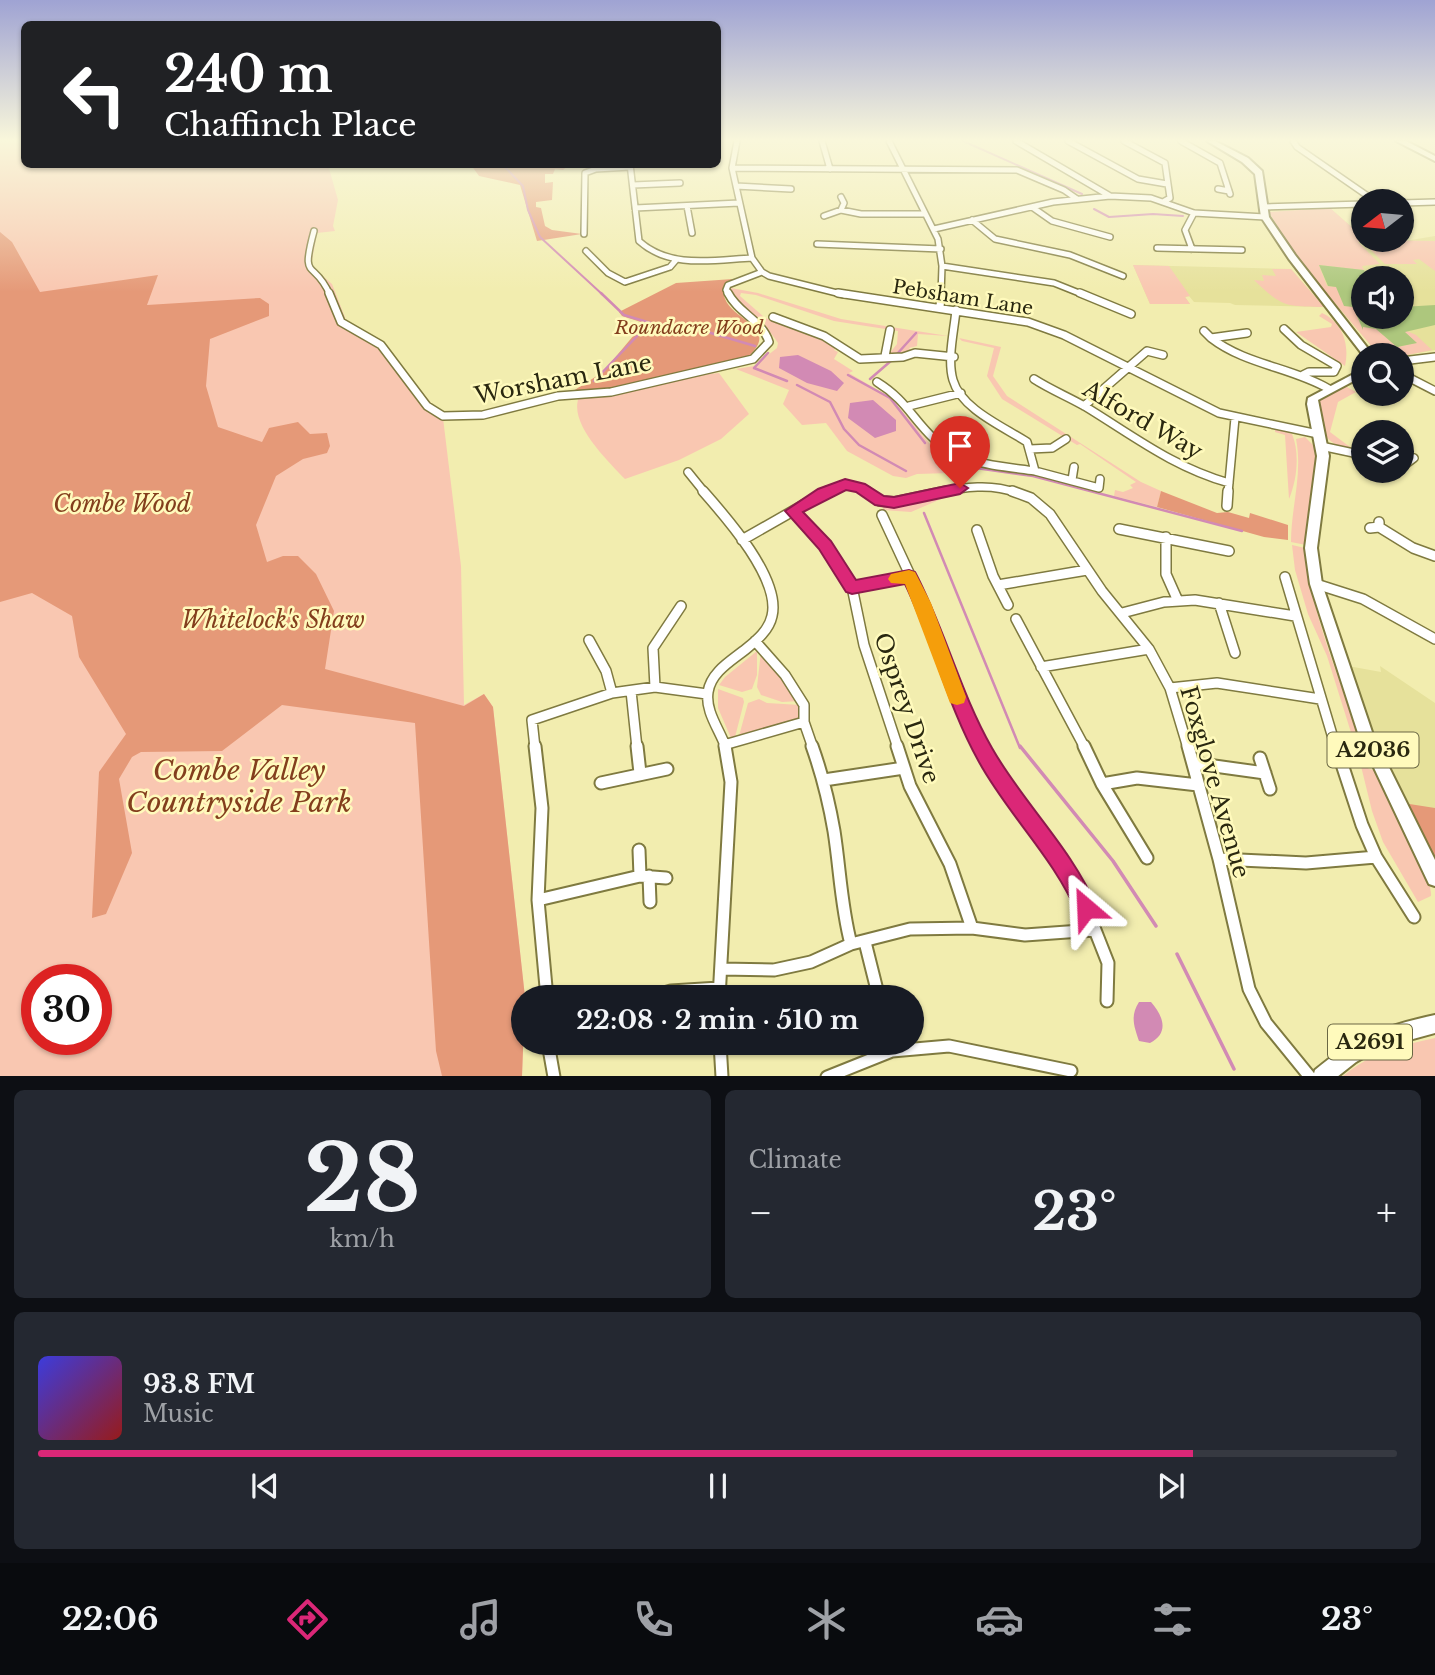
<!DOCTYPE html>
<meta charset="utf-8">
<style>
:root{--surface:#171b24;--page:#242831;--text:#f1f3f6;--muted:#9ea1a6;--line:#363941;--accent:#db2777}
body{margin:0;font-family:"Libre Baskerville",serif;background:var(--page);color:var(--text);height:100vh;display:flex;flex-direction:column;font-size:26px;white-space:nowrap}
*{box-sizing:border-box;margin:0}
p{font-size:23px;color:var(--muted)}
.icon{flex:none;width:38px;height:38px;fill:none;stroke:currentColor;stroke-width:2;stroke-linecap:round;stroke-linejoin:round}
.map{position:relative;height:1076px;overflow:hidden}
.side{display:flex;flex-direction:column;gap:14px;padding:14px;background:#0d0f14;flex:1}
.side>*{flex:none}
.top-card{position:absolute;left:21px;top:21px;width:700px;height:147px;border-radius:10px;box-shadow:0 2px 5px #0004;background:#202124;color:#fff;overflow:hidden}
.needle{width:46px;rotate:254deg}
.tools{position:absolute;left:1351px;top:189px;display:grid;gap:14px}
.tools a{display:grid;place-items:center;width:63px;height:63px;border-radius:50%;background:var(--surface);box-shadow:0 2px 5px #0004;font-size:35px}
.speed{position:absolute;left:21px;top:964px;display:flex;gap:14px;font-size:35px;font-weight:700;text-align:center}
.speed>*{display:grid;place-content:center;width:91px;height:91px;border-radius:50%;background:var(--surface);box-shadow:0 2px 5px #0004;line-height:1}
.speed .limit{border:10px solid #d22;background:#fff;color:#111}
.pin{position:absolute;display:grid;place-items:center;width:60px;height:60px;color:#fff;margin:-72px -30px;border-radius:50% 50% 50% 0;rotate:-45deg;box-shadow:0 0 7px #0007}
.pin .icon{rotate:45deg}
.me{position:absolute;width:77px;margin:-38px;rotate:334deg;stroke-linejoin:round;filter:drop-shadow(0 0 5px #0008)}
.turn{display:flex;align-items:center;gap:24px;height:147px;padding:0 28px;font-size:32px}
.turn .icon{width:91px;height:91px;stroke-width:2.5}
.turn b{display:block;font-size:49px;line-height:60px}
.big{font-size:52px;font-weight:700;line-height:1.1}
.side .tile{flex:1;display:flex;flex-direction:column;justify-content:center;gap:10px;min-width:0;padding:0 24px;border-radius:10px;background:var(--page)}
.side .dial{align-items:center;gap:0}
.dial b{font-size:91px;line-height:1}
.song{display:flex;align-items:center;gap:21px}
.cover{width:84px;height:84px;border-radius:10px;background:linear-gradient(135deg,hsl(240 70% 55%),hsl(0 70% 35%))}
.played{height:7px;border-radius:4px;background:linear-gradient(90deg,var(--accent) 85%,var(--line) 85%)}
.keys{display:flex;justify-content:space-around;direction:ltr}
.heat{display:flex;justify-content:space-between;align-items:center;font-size:38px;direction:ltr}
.side .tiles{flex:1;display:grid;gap:14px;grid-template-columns:1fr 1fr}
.tile:last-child{grid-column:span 2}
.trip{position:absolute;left:511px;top:985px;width:413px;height:70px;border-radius:35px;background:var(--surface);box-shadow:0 2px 5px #0004;font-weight:700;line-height:70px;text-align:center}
.dock{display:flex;height:112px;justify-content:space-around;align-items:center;background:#090b0e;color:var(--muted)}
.dock .icon{width:49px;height:49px}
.dock .current{color:var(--accent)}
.dock b{font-size:32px;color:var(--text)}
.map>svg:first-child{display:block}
.built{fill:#e6e19b;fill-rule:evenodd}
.green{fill:#f9c7b1;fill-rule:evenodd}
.forest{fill:#e59978}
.water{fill:#d28ab4}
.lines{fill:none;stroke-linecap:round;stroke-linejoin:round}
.stream-far2{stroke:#d28ab4;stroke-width:2}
.stream-far1{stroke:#d28ab4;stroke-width:2.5}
.stream{stroke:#d28ab4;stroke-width:3.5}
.building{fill:#adc77d}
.minor-far3-casing{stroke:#7f7a40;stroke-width:8}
.minor-far2-casing{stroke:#7f7a40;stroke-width:10}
.minor-far1-casing{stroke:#7f7a40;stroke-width:12}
.minor-casing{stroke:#7f7a40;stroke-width:15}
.primary-casing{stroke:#7f7a40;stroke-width:4}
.trunk-casing{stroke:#7f7a40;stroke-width:4}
.minor-far3{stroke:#fff;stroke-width:5}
.minor-far2{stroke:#fff;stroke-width:7}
.minor-far1{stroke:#fff;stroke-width:9}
.minor{stroke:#fff;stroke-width:11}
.primary{fill:#fff;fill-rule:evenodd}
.trunk{fill:#fff;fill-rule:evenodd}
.route{fill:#db2777;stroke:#8e194d;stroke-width:2}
.slow{fill:#f59e0b}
.labels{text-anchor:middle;stroke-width:5;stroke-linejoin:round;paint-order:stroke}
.far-street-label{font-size:19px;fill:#2a2810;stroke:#fffabc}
.far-park-label{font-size:19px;font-style:italic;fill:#833e1d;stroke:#fffabc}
.shield{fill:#fffabc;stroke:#6a6744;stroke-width:2}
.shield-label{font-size:21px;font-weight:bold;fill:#2a2810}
.street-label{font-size:23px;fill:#2a2810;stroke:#fffabc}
.park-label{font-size:23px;font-style:italic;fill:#833e1d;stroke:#fffabc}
.near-park-label{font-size:28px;font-style:italic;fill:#833e1d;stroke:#fffabc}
</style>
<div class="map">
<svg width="1435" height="1077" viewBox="0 0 1435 1077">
<rect width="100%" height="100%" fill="#f2edaf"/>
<path class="built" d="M1330,208L1363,237V240L1369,241L1399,242L1435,236V350L1402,356L1379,355L1295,256L1269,212ZM1363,278H1402V317H1363Z
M1133,265L1291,269L1324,307L1235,305L1230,303L1194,302L1189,296L1185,297L1190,304H1150Z
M1348,666L1381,672L1380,666L1435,703V859L1387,768Z"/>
<path class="green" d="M0,141H24V164L328,165L338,200L333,226L335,231L317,233L311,266L332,284L346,320L384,344L443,418L461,566L464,705L484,694L493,707L525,997L522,1076L0,1077ZM37,980H96V1040H37Z
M1330,208L1363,237V240L1435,241V271L1419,259L1413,260L1417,264H1385L1362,241L1358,242L1380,264L1362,266L1364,270L1319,265L1327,286L1339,287L1356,307L1362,327H1374L1397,347L1416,343L1400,328L1416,335L1432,350L1402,356L1379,355L1295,256L1269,212Z
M1133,265L1169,266L1190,296L1185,297L1190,304H1150Z
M1272,269H1291L1324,307C1286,306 1283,308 1254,280L1264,281L1262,275L1276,276Z
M731,288L758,293L841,319L948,336L918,334L917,346L909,348L911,351L897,356L889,354L897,344L898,331L834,321L756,295L741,293L740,296L765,318L818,335L836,348L834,350L838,352L834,359L853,371L849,373L891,398L947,464L950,473L917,474L906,478L893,476L847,451L826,423L802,425L783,404L789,390L736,369L754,366L777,348L778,343C765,322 743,310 729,290Z
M1322,313C1342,322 1350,344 1345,366L1296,332L1331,327L1332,324L1319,316Z
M959,338L1001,347L993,376L1007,396L1141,482L1161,491L1157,507L1114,496L1115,490L1123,492L1133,488L1130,485L1136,482L1080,444L1077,445L1002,399L987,376L994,348L962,341Z
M719,373L749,414L721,439L679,460L625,479C608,461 568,423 579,397H607L680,377Z
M1345,386L1356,392L1338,402L1330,432L1354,450C1320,444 1322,429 1318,399Z
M1275,429L1292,434C1300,453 1297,480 1289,499L1285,435L1275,432Z
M1305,437L1314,446L1315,455L1318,456L1306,526V545L1291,542C1291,507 1303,474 1296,439Z
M955,493L911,512L883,510V505Z
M1292,545L1305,548C1312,622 1346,695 1371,764H1366L1359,758L1327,656L1308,614L1295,570Z
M757,651V675L752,689L742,692L719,685L725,677Z
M761,651L782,676L799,701L782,702L761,695L757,687Z
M718,689L743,698L744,702L735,737L731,738L718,708Z
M759,699L767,703L800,705L799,719L739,736L748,703Z
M1360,762L1369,769L1374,770C1385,793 1434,876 1431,896L1418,902L1383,842L1372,811Z
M1435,1038V1076H1343C1373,1052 1398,1046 1435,1038Z"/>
<path class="forest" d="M471,165H569L563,170L555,169L553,174H545V183L553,182L552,200L536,202V207L541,208L545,226L552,230L582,234L537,241L520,185L479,176Z
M0,232L12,242L40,292L158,275L147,305L260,298L269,304V316L210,339L206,386L218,427L262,442L269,428L298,422L310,434L327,433L330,446L327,453L303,459L276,476L256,525L267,562L283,556H298L316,574L334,611L325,669L464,706L484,694L493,707L525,997L522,1076H442L436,1051L415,723L282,705L222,751L141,752L132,757L119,779L132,853L106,914L92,918L99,772L126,734L79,657L72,616L32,593L0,602Z
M733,279L724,285C716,321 786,322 748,357L623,387L570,393L603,372L644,323L622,316L619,312L676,283Z
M1161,491L1217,513L1228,512L1249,518L1250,513L1288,525V540L1264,537L1157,507Z
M1403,803L1435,808V859Z"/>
<path class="water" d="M798,355L831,371L844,383L837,391L807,383L779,368L780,357Z
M873,400L896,420V431L875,438L848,418L850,403Z
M1139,1002H1151C1164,1017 1169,1033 1150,1043L1139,1041C1134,1026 1130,1016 1139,1002Z"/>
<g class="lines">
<path class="stream-far2" d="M963,141L1082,194
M502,164L523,186L528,210L540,237L603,295
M1094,209L1109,217L1153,214L1183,216"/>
<path class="stream-far1" d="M601,293L624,315L654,324L704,331L755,346
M768,353L754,368L787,381
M897,354L916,333
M848,375L890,398L925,443
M870,379L892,360
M594,381L641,332L653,325
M797,385L830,402L844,429L859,445L906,471
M976,468L1033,476L1242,531
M924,513L1020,748"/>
<path class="stream" d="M1020,746L1113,861L1156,926
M1177,954L1234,1069"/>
</g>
<path class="building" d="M1319,265L1364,270L1368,278H1363V317H1402V307L1435,305V325L1405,332L1417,343L1397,347L1376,329L1363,327V330L1353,307L1344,306L1336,287L1328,286Z"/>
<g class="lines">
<g class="minor-far3-casing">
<path id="minor-far3" d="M737,141L732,168L752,258L762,272L769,276L845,295
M822,141L830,169
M889,141L938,239L942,266L941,295
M1016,141L1110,196
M1068,141L1138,179L1167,184
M1124,141L1165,163L1170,198L1163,202
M1181,141L1220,163L1230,194
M1293,141L1297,147L1375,201
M630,164L639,241C670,269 713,260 752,258
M732,168L1017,170L1064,190L1077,199
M633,185L680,183
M736,186L791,189
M1218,189L1229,191
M1402,203L1435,202
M687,206L692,233
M1032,207L1052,221L1110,237
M1263,207L1363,204
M635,208L739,203
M841,210L861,214H924
M824,216L841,210L844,203L841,197
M972,220L995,239L1070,255L1123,276
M934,229L1053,202L1110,196L1151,198L1194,213L1265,217
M314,231C300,283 314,258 330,295
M584,234L585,173L596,169L630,167
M817,244L941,249
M1157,248L1242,250
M1192,249L1185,230L1194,213
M586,251L608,273L625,282L670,267L676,260
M942,266L1054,283L1084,295
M729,295L726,290L728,285L762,272"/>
</g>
<g class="minor-far2-casing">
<path id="minor-far2" d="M329,293L341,322L381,345L427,406L443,416L483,415L558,396L611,392L753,359L769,342C762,320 738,313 728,293
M838,293L1028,322L1064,335L1219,413L1318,434
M1080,293L1131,314
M940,308L941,293
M956,310C954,332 947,359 953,380C961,409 1004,427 1027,442L1035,471L1099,488L1100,479
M773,317L824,336L860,359L903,357L915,353L954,357
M1284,329L1301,345L1337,366L1334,372H1309L1303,375
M1204,331L1211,338L1247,333
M1211,338C1246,365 1291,367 1329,389
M885,356L890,330
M1402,361L1435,357
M1402,374L1435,391
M1034,379C1051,390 1069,397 1086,407C1135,437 1173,467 1229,483
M877,382C906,400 911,417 934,439C961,465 1000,466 1035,471
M909,406L961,393
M1084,406L1147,351L1163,355
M1321,446L1363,455
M1030,449L1052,448L1066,439
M1402,467L1414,458
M688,472L705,493
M1072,480L1074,467
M824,493C841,486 852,481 868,493
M938,493C964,487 991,483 1017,493
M1228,493L1235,418"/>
</g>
<g class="minor-far1-casing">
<path id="minor-far1" d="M703,491C726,517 781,579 772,616C769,630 757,640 746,649C731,661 711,672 708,692C705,712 720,730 726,748
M866,491L880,501L894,502L946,491
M1012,491L1031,498L1050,514L1102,591L1149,649L1170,688L1188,748
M1227,506L1228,491
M793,511L825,545L852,587L864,645L898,748
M882,515L923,603L967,720L982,748
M1379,527L1413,548L1435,556
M1370,528L1379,527V522
M1119,529L1229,551
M977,530L993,576L1008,605
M1166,537V574L1178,601
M742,540L828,491
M1285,577L1336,748
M1316,584L1363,599L1435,639
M998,585L1087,570
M852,587L910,576
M1219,603L1235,653
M1122,613L1164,602L1195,600L1295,616
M1016,619L1085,748
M589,640L606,671L612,693
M755,641L785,675L804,705V722L813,748
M1041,667L1149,649
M655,687L653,648L681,606
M1170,688L1217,683L1320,699
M631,691L637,748
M724,745L804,722
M535,748L532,720L612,693L655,687L707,694"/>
</g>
<g class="minor-casing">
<path id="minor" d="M535,746L542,808L538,900L547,998
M637,746L640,773
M812,746C822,774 829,802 834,831C840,869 841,907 851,944
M897,746L910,786L950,864L972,928
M1084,746L1102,784L1147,858
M1188,746L1219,859L1249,989L1266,1023L1310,1077
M1336,746L1362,825L1376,857L1414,917
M1260,758L1270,789
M1193,763L1265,773
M824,780L904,768
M601,783L667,769
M1102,784L1137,778L1198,785
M639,850L640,876
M1219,859L1306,863L1376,857
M649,876L650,902
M538,900L640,876L666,878
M1095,930L1108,963L1107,1001
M865,942L879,998
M721,969L774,970L811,962L851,944L910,929L972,928L1025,935L1095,930L1076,885L999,779L981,746
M647,998L671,991L719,988
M719,998L731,782L725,746
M548,1043L554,1077
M720,1043L722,1077
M827,1077L892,1051L949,1046L1071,1071"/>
</g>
<g class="primary-casing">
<path id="primary" d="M1207,141H1215L1248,158L1262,171L1269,217L1295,255L1373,355H1363L1289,259L1261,217L1255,174L1242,162Z
M1363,369V376L1318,400L1329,456L1317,548L1322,584L1373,735L1435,860V886L1429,884L1359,736L1310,584L1305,548L1317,456L1307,404L1308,398Z
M1435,1015V1033L1380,1048L1356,1062L1337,1077H1313L1315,1070C1353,1038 1387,1025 1435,1015Z"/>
</g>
<g class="trunk-casing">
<path id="trunk" d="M1396,141H1406L1435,156V161Z"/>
</g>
<use href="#minor-far3" class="minor-far3"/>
<use href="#minor-far2" class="minor-far2"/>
<use href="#minor-far1" class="minor-far1"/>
<use href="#minor" class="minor"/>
<use href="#primary" class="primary"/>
<use href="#trunk" class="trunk"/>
</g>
<linearGradient id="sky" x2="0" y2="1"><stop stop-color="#9fa3d3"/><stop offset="0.48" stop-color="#f9f7db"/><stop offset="1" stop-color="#f9f7db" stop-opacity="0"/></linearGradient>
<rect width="1435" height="292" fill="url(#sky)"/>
<path class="route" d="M845,479L865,484L884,496L894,497L960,483L968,488L960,494L894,508L875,505L856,492L846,490L803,512L831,541L856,580L909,570L915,572C945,629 960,692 992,748C1023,803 1072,848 1097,908L1094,915L1086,919L1078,915C1055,859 1008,815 979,762C947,705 933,642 905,584L852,594L846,592L819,549L785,511L818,489Z"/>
<path class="slow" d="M909,570L915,572L931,603L966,697L964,703L957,705L950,703L905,584L891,583L888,579L891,574Z"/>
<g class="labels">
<g class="far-street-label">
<text transform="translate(963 297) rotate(9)" y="7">Pebsham Lane</text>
</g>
<g class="far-park-label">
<text x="689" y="334">Roundacre Wood</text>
</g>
<g class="shield">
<rect x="1327.5" y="732.5" width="91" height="35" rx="5"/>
<rect x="1328" y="1024.5" width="84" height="35" rx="5"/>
</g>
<g class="shield-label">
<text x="1373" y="757">A2036</text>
<text x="1370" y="1049">A2691</text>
</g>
<g class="street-label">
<text transform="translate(563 379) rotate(-11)" y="8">Worsham Lane</text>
<text transform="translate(1143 420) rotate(30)" y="8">Alford Way</text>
<text transform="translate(907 708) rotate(71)" y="8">Osprey Drive</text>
<text transform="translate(1215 782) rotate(74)" y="8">Foxglove Avenue</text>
</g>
<g class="park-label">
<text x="122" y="512">Combe Wood</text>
<text x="273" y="628">Whitelock's Shaw</text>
</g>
<g class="near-park-label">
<text x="239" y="780">Combe Valley<tspan x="239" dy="32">Countryside Park</tspan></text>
</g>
</g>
</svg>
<div class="tools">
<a><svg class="needle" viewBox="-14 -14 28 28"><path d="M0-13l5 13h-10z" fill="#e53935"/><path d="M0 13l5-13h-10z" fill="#9ea1a6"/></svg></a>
<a><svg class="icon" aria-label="sound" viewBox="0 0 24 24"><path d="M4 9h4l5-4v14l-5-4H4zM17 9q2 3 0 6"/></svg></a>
<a><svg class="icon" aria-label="search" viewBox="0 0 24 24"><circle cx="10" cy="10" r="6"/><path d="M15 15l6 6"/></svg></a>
<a><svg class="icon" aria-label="layers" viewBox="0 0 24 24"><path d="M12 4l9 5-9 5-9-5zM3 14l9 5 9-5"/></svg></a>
</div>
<div class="speed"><div class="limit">30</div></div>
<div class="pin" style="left:960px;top:488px;background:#d93025"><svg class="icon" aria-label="arrive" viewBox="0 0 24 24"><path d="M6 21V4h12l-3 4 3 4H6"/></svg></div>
<svg class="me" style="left:1086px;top:908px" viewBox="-20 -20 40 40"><path d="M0-17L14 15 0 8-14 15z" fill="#db2777" stroke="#fff" stroke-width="4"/></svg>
<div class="trip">22:08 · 2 min · 510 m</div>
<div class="top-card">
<div class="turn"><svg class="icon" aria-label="left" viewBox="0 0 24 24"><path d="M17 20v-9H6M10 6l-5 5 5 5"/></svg><div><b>240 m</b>Chaffinch Place</div></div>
</div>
</div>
<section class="side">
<div class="tiles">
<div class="tile dial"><b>28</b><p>km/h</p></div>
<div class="tile"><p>Climate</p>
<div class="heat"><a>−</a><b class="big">23°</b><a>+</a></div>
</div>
<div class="tile">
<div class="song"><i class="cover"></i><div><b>93.8 FM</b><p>Music</p></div></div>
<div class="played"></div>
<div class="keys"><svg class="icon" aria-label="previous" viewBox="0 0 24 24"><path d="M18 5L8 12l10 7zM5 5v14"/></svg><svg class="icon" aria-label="pause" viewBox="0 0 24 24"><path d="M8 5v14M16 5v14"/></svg><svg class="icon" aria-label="next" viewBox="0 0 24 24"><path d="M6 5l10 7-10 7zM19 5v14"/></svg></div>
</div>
</div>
</section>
<nav class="dock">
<b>22:06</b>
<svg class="icon current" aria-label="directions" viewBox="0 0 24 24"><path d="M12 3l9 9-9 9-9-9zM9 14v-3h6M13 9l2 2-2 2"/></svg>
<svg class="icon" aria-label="music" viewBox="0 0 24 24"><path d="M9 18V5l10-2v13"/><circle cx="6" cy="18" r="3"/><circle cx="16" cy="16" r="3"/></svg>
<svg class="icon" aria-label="phone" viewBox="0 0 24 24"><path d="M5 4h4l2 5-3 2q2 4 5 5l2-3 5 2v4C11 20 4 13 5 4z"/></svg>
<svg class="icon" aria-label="climate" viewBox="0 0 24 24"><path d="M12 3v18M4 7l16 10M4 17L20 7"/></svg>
<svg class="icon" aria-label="car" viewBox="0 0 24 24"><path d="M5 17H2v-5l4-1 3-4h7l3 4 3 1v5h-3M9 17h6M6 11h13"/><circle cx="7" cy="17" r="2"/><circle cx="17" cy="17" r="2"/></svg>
<svg class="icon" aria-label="filters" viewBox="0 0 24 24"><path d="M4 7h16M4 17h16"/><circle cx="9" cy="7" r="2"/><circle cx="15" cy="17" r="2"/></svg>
<b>23°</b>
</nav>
